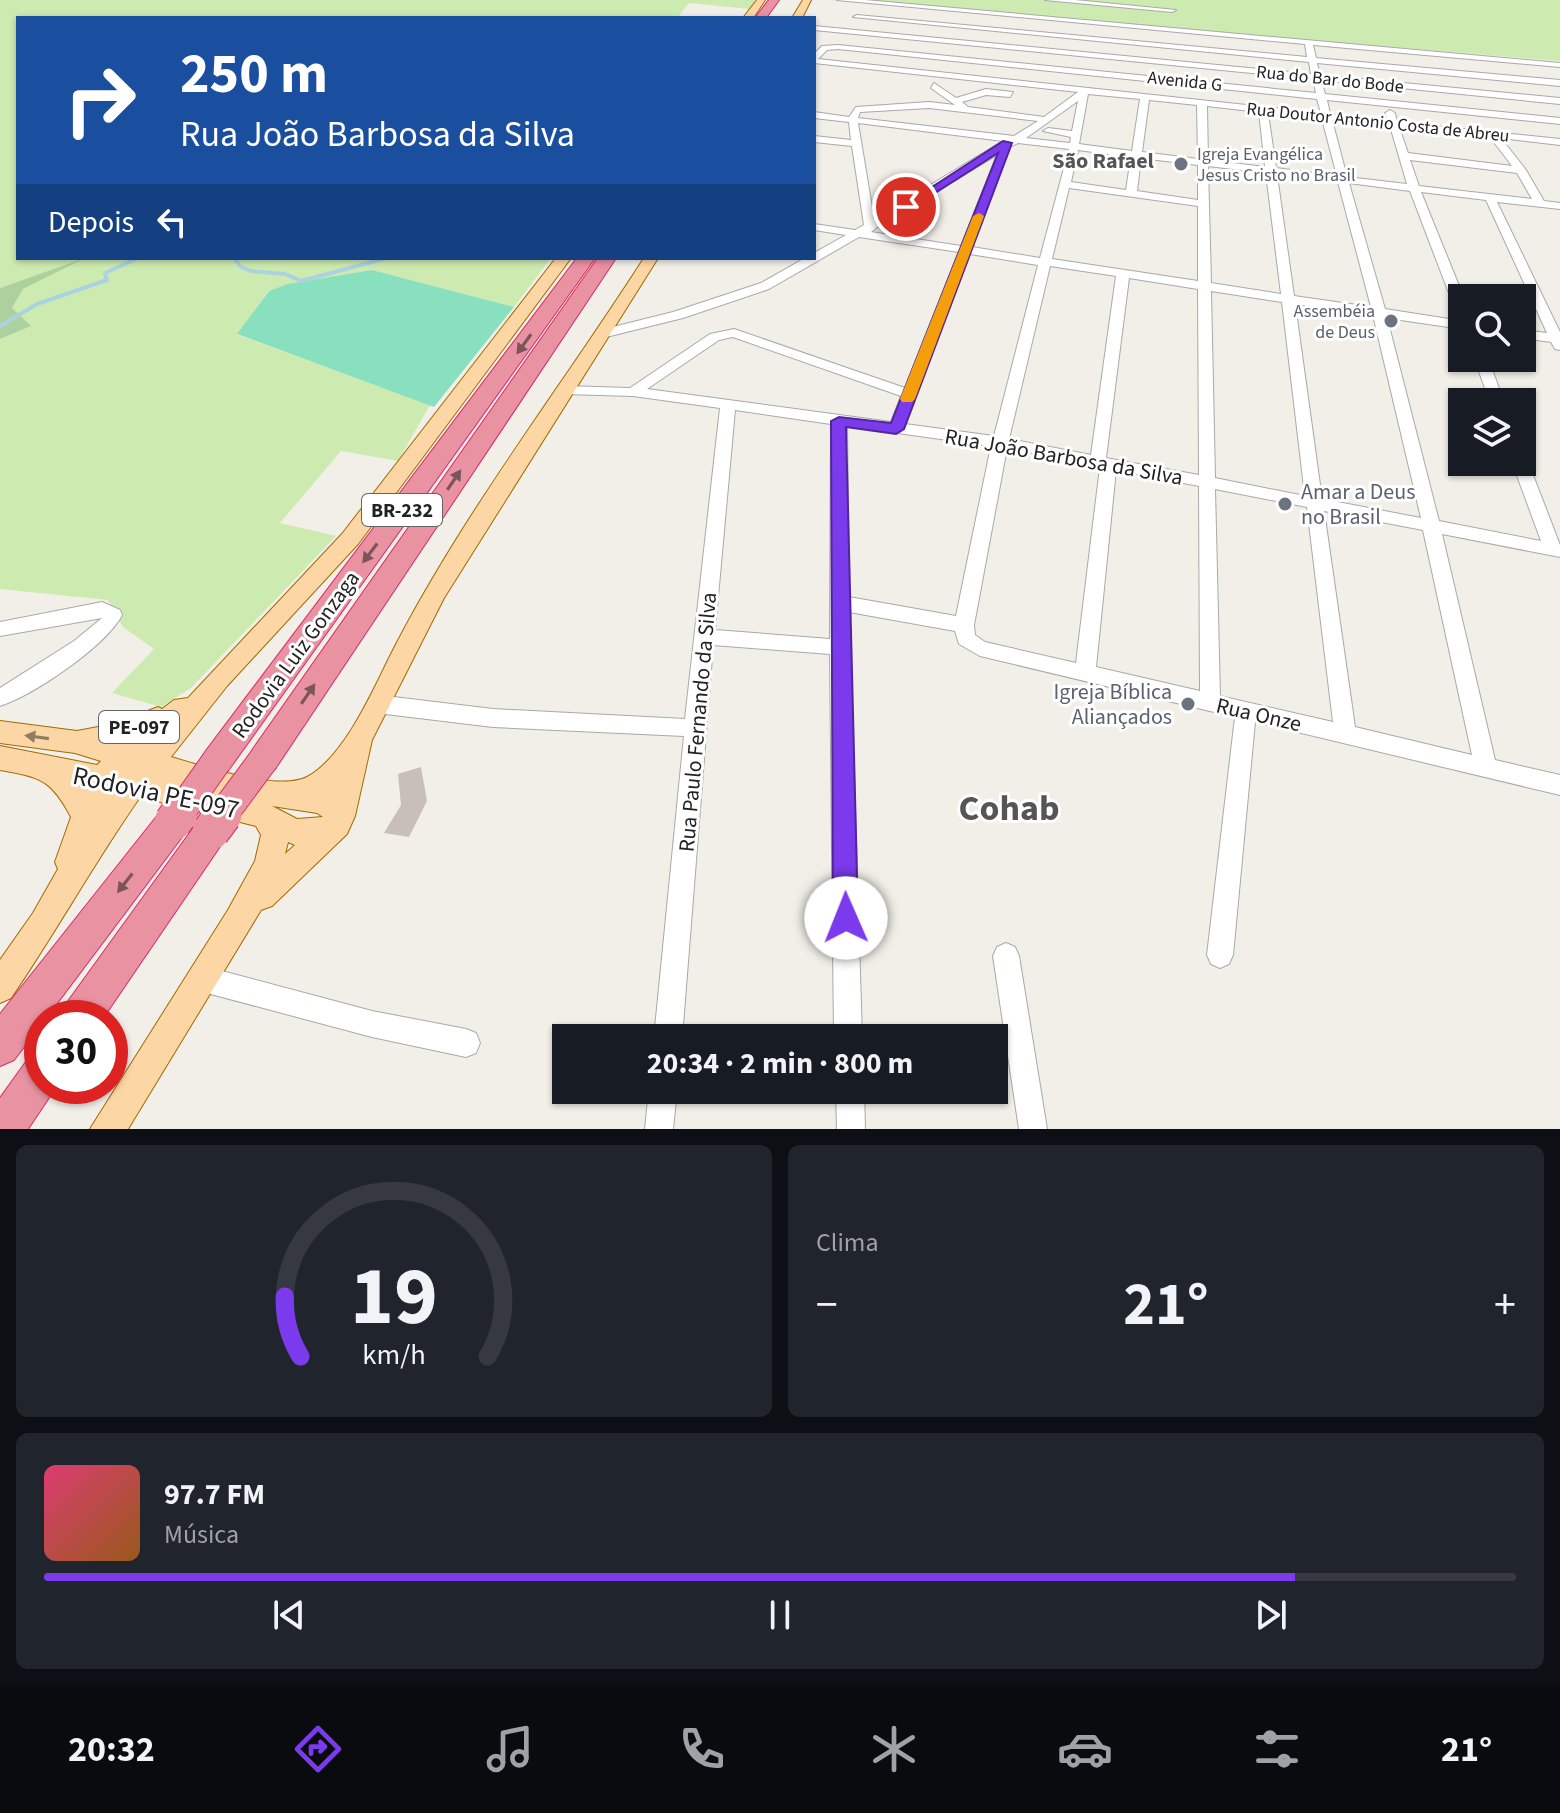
<!DOCTYPE html>
<html lang="pt">
<meta charset="utf-8">
<style>
:root{--surface:#171b24;--page:#20242c;--text:#f1f3f6;--muted:#9ea1a6;--line:#363941;--accent:#7c3aed}
body{margin:0;font-family:"Source Sans 3",sans-serif;background:var(--page);color:var(--text);height:100vh;display:flex;flex-direction:column;font-size:30px;white-space:nowrap}
*{box-sizing:border-box;margin:0}
p{font-size:26px;color:var(--muted)}
.icon{flex:none;width:44px;height:44px;fill:none;stroke:currentColor;stroke-width:2;stroke-linecap:round;stroke-linejoin:round}
.map{position:relative;height:1129px;overflow:hidden}
.side{display:flex;flex-direction:column;gap:16px;padding:16px;background:#0d0f14;flex:1}
.side>*{flex:none}
.banner{position:absolute;left:16px;top:16px;width:800px;height:244px;border-radius:0px;box-shadow:0 2px 6px #0004;background:#1a4fa0;color:#fff;overflow:hidden}
.fabs{position:absolute;left:1448px;top:284px;display:grid;gap:16px}
.fabs a{display:grid;place-items:center;width:88px;height:88px;border-radius:0px;background:var(--surface);box-shadow:0 2px 6px #0004;font-size:40px}
.speed{position:absolute;left:24px;top:1000px;display:flex;gap:16px;font-size:40px;font-weight:700;text-align:center}
.speed>*{display:grid;place-content:center;width:104px;height:104px;border-radius:50%;background:var(--surface);box-shadow:0 2px 6px #0004;line-height:1}
.speed .limit{border:12px solid #d22;background:#fff;color:#111}
.pin{position:absolute;display:grid;place-items:center;width:68px;height:68px;color:#fff;margin:-34px;border:4px solid #fff;border-radius:50%;box-shadow:0 2px 8px #0007}
.me{position:absolute;width:88px;margin:-44px;rotate:359deg;stroke-linejoin:round;filter:drop-shadow(0 0 6px #0008)}
.turn{display:flex;align-items:center;gap:28px;height:168px;padding:0 32px;font-size:36px}
.turn .icon{width:104px;height:104px;stroke-width:2.5}
.turn b{display:block;font-size:56px;line-height:68px}
.then{display:flex;align-items:center;height:76px;padding:0 32px;background:#0003;gap:16px;font-size:30px}
.big{font-size:60px;font-weight:700;line-height:1.1}
.side .tile{flex:1;display:flex;flex-direction:column;justify-content:center;gap:12px;min-width:0;padding:0 28px;border-radius:12px;background:var(--page)}
.side .dial{align-items:center;gap:0}
.dial svg{height:208px;overflow:visible;fill:none;stroke:var(--line);stroke-width:7;stroke-linecap:round;text-anchor:middle}
.dial text{fill:var(--text);stroke:none}
.song{display:flex;align-items:center;gap:24px}
.cover{width:96px;height:96px;border-radius:12px;background:linear-gradient(135deg,hsl(340 70% 55%),hsl(30 70% 35%))}
.played{height:8px;border-radius:4px;background:linear-gradient(90deg,var(--accent) 85%,var(--line) 85%)}
.keys{display:flex;justify-content:space-around;direction:ltr}
.heat{display:flex;justify-content:space-between;align-items:center;font-size:44px;direction:ltr}
.side .tiles{flex:1;display:grid;gap:16px;grid-template-columns:1fr 1fr}
.tile:last-child{grid-column:span 2}
.trip{position:absolute;left:552px;top:1024px;width:456px;height:80px;border-radius:0px;background:var(--surface);box-shadow:0 2px 6px #0004;font-weight:700;line-height:80px;text-align:center}
.tab-bar{display:flex;height:128px;justify-content:space-around;align-items:center;background:#090b0e;color:var(--muted)}
.tab-bar .icon{width:56px;height:56px}
.tab-bar .active{color:var(--accent)}
.tab-bar b{font-size:36px;color:var(--text)}
.map>svg:first-child{display:block}
.grass{fill:#cdebb0}
.forest{fill:#add19e}
.pitch{fill:#88e0be}
.lines{fill:none;stroke-linecap:round;stroke-linejoin:round}
.stream{stroke:#aad3df;stroke-width:4}
.building{fill:#c7bfb8}
.minor-casing{stroke:#a9a9a9;stroke-width:2}
.major-casing{stroke:#a06b00;stroke-width:2}
.highway-casing{stroke:#dc2a67;stroke-width:2}
.minor{fill:#fff;fill-rule:evenodd}
.major{fill:#fcd6a4;fill-rule:evenodd}
.highway{fill:#e892a2;fill-rule:evenodd}
.highway-bridge-far1-casing{stroke:#dc2a67;stroke-width:31;stroke-linecap:butt}
.highway-bridge-casing{stroke:#dc2a67;stroke-width:39;stroke-linecap:butt}
.highway-bridge-far1{stroke:#e892a2;stroke-width:29}
.highway-bridge{stroke:#e892a2;stroke-width:37}
.oneway{fill:#7b545c}
.oneway2{fill:#8f7c63}
.route{fill:#7c3aed;stroke:#51269a;stroke-width:2}
.slow{fill:#f59e0b}
.worship-dot{fill:#6b7280;stroke:#fff;stroke-width:3}
.labels{text-anchor:middle;stroke-width:6;stroke-linejoin:round;paint-order:stroke}
.far-street-label{font-size:18px;fill:#222;stroke:#fff}
.far-worship-label{font-size:18px;fill:#5b616d;stroke:#fff;text-anchor:start}
.shield{fill:#fff;stroke:#646464;stroke-width:2}
.shield-label{font-size:20px;font-weight:bold;fill:#222}
.far-quarter-label{font-size:22px;font-weight:bold;fill:#555;stroke:#fff}
.street-label{font-size:22px;fill:#222;stroke:#fff}
.worship-label{font-size:22px;fill:#5b616d;stroke:#fff;text-anchor:start}
.near-street-label{font-size:26px;fill:#222;stroke:#fff}
.near-district-label{font-size:36px;font-weight:bold;fill:#555;stroke:#fff}
</style>
<div class="map">
<svg width="1560" height="1129" viewBox="0 0 1560 1129">
<rect width="100%" height="100%" fill="#f2efe9"/>
<path class="grass" d="M0,0H755L750,9L689,3L677,18H18V258H551L514,307L372,270L268,291L238,335L430,405L398,461L341,451L280,523L336,536L191,688L161,707L112,693L154,649L123,627L108,600L0,589V339L30,326L12,308L23,289L78,261L0,288Z
M829,0H1560V61Z"/>
<path class="forest" d="M85,258L23,289L12,308L31,326L0,339V288Z"/>
<path class="pitch" d="M372,270L514,307L434,407L237,334L269,291L288,284Z"/>
<g class="lines">
<path class="stream" d="M234,258L241,267L251,271L285,274L301,281L387,258
M0,326L37,304L107,280L105,273L138,258"/>
</g>
<path class="building" d="M421,767L427,801L409,837L384,833L401,805L398,774Z"/>
<g class="lines">
<g class="minor-casing">
<path id="minor" d="M837,0H865L1560,63V67L1313,45L1316,58L1560,80V86L1317,63L1320,75L1560,98V104L1321,80L1325,94L1560,118V124L1327,100L1330,114L1388,120L1385,113L1390,110L1395,113L1397,122L1560,139V145L1501,138L1526,170L1544,201L1560,203V209L1497,202L1560,332V350L1555,349L1551,342L1522,338V330L1547,333L1486,200L1421,192L1464,298L1462,313L1455,309L1410,191L1349,183L1385,309L1462,321V329L1387,318L1439,521L1541,541L1512,462H1522V457L1528,462L1560,545V557L1442,534L1495,760L1560,775V795L1255,722L1233,955L1229,964L1220,968L1211,964L1207,955L1235,717L980,656L959,644L955,631L849,612L862,1038H834L830,654L713,645L682,1038H654L684,736L493,727L377,713L370,710L367,704L370,698L377,695L493,709L685,719L720,408L633,396L565,394L558,390L565,386L630,388L710,334L734,329L905,388L959,252L859,237L769,289L683,318L602,338L595,334L597,331L673,312L761,283L805,258H814V253L846,235L814,230V224L855,230L864,225L852,146L814,142V136L851,140L849,122L814,118V112L849,117L856,107L929,102L955,105L931,88L934,83L956,98L986,89L1013,92L1010,97L986,95L962,102L968,107L1044,117L1078,92L814,63V54L822,46L838,45L1316,93L1313,79L814,30V26L1311,74L1309,62L853,17L857,15L1307,57L1305,44ZM838,49L1317,99L1321,113L818,59L827,50ZM1088,94L1140,99L1132,151L1079,144ZM1149,100L1197,105L1198,159L1142,152ZM1078,101L1072,131L1048,128L1043,131L1071,137L1070,143L1026,138ZM1207,106L1259,112L1265,167L1208,160ZM929,108L1038,121L1014,136L858,118L860,112ZM1268,113L1322,119L1337,176L1276,168ZM1332,120L1390,126L1407,184L1347,177ZM858,123L1003,141L874,219ZM1399,127L1490,137L1512,166L1408,153ZM1018,143L1069,149L1040,258L972,247L1010,147ZM1078,150L1131,157L1126,190L1071,182ZM997,155L961,246L871,232L876,228ZM1141,158L1198,165V200L1137,191ZM1410,160L1517,173L1532,199L1419,186ZM1208,166L1266,173L1281,294L1211,283ZM1277,175L1338,182L1371,307L1294,296ZM1069,188L1198,206V281L1052,259ZM970,254L1038,265L994,436L905,424ZM1050,266L1116,276L1091,455L1009,439ZM1129,278L1198,289L1199,475L1106,458ZM1211,291L1282,302L1305,496L1215,478ZM1295,304L1373,315L1421,518L1322,499ZM733,337L901,396L891,422L647,389L719,340ZM735,410L831,424L830,639L715,630ZM847,426L991,446L956,616L849,597ZM1007,448L1100,467L1076,663L985,642L975,635L974,625ZM1116,470L1199,486L1200,691L1096,667ZM1215,489L1307,507L1333,722L1220,696ZM1324,511L1423,530L1472,755L1355,727Z
M1045,0H1075L1176,10L1172,12Z
M1474,358H1488L1504,402H1490Z
M102,602L120,610L122,615C106,646 34,695 0,706V688L74,641L102,618L0,636V622Z
M1006,943L1015,947L1019,956L1047,1129H1019L993,956L997,947Z
M203,966L372,1011L466,1029L476,1033L480,1043L476,1053L466,1057L372,1037L203,992L194,988L190,979L194,970Z
M649,1090H677L673,1129H645Z
M836,1090H864L865,1129H837Z"/>
</g>
<g class="major-casing">
<path id="major" d="M757,0H765L753,18H743Z
M803,0H811L802,18H792Z
M556,258H571L358,544L227,686L171,757C203,766 278,792 307,777C343,758 372,693 389,658C460,517 559,391 644,258H658L444,598L372,740L355,816L347,834L272,906L261,910L128,1129H90L228,910L255,861L261,835L256,826L140,797C94,863 56,932 11,998L0,1003V960L33,913L58,869L55,862L71,817C51,779 40,777 0,770V746L97,765L101,761L75,753L0,743V721L77,731L114,724L158,707L162,709L174,700L188,698L342,534ZM272,806L317,813L323,817L297,819ZM288,842L295,845L285,854Z"/>
</g>
<g class="highway-casing">
<path id="highway" d="M769,0H779L766,18H755Z
M577,258H595L227,772L216,776L205,772L200,762L205,752Z
M598,258H616L275,769L264,773L253,769L248,759L253,749Z
M173,807L185,811L190,822L185,833L46,1018H42V1023L14,1060L0,1066V1014L161,811Z
M211,816L223,820L228,831L223,842L103,1018H61L66,1004L199,820Z
M42,1053V1086L56,1087L28,1129H0V1098L28,1059Z"/>
</g>
<use href="#minor" class="minor"/>
<use href="#major" class="major"/>
<use href="#highway" class="highway"/>
<g class="highway-bridge-far1-casing">
<path id="highway-bridge-far1" d="M177,817L216,762
M221,817L264,759"/>
</g>
<g class="highway-bridge-casing">
<path id="highway-bridge" d="M173,822L178,815
M211,831L223,815"/>
</g>
<use href="#highway-bridge-far1" class="highway-bridge-far1"/>
<use href="#highway-bridge" class="highway-bridge"/>
</g>
<defs><path id="oneway-solid" d="M-6-.8H1V-3.2L6.5 0L1 3.2V.8H-6Z" transform="scale(2)"/></defs>
<g class="oneway">
<use href="#oneway-solid" transform="translate(524 344) rotate(126)"/>
<use href="#oneway-solid" transform="translate(454 480) rotate(-56)"/>
<use href="#oneway-solid" transform="translate(370 553) rotate(127)"/>
<use href="#oneway-solid" transform="translate(308 694) rotate(-56)"/>
<use href="#oneway-solid" transform="translate(125 883) rotate(128)"/>
</g>
<use class="oneway2" href="#oneway-solid" transform="translate(37 737) rotate(-172)"/>
<path class="route" d="M1003,141L1012,143L904,429L896,434L846,427L858,918L855,926L846,930L837,926L833,918L831,421L839,417L891,423L998,153L910,209L901,207Z"/>
<path class="slow" d="M979,213L984,216L915,399L912,402H902L900,399L973,216Z"/>
<g class="worship-dot">
<circle cx="1181" cy="164" r="8"/>
<circle cx="1391" cy="321" r="8"/>
<circle cx="1285" cy="504" r="8"/>
<circle cx="1188" cy="704" r="8"/>
</g>
<g class="labels">
<g class="far-street-label">
<text transform="translate(1330 79) rotate(6)" y="6">Rua do Bar do Bode</text>
<text transform="translate(1185 81) rotate(6)" y="6">Avenida G</text>
<text transform="translate(1378 122) rotate(6)" y="6">Rua Doutor Antonio Costa de Abreu</text>
</g>
<g class="far-worship-label">
<text x="1197" y="160">Igreja Evangélica<tspan x="1197" dy="21">Jesus Cristo no Brasil</tspan></text>
<text x="1375" y="317" text-anchor="end">Assembéia<tspan x="1375" dy="21">de Deus</tspan></text>
</g>
<g class="shield">
<rect x="362" y="494" width="80" height="32" rx="6"/>
<rect x="99" y="711" width="80" height="32" rx="6"/>
</g>
<g class="shield-label">
<text x="402" y="517">BR-232</text>
<text x="139" y="734">PE-097</text>
</g>
<g class="far-quarter-label">
<text x="1103" y="168">São Rafael</text>
</g>
<g class="street-label">
<text transform="translate(1064 456) rotate(10)" y="8">Rua João Barbosa da Silva</text>
<text transform="translate(295 654) rotate(-54)" y="8">Rodovia Luiz Gonzaga</text>
<text transform="translate(1259 714) rotate(13)" y="8">Rua Onze</text>
<text transform="translate(697 722) rotate(-85)" y="8">Rua Paulo Fernando da Silva</text>
</g>
<g class="worship-label">
<text x="1301" y="499">Amar a Deus<tspan x="1301" dy="25">no Brasil</tspan></text>
<text x="1172" y="699" text-anchor="end">Igreja Bíblica<tspan x="1172" dy="25">Aliançados</tspan></text>
</g>
<g class="near-street-label">
<text transform="translate(156 792) rotate(12)" y="9">Rodovia PE-097</text>
</g>
<g class="near-district-label">
<text x="1009" y="820">Cohab</text>
</g>
</g>
</svg>
<div class="fabs">
<a><svg class="icon" aria-label="search" viewBox="0 0 24 24"><circle cx="10" cy="10" r="6"/><path d="M15 15l6 6"/></svg></a>
<a><svg class="icon" aria-label="layers" viewBox="0 0 24 24"><path d="M12 4l9 5-9 5-9-5zM3 14l9 5 9-5"/></svg></a>
</div>
<div class="speed"><div class="limit">30</div></div>
<div class="pin" style="left:906px;top:207px;background:#d93025"><svg class="icon" aria-label="arrive" viewBox="0 0 24 24"><path d="M6 21V4h12l-3 4 3 4H6"/></svg></div>
<svg class="me" style="left:846px;top:918px" viewBox="-20 -20 40 40"><circle r="19" fill="#fff"/><path d="M0-13L10 11 0 6-10 11z" fill="#7c3aed"/></svg>
<div class="trip">20:34 · 2 min · 800 m</div>
<div class="banner">
<div class="turn"><svg class="icon" aria-label="right" viewBox="0 0 24 24"><path d="M7 20v-9h11M14 6l5 5-5 5"/></svg><div><b>250 m</b>Rua João Barbosa da Silva</div></div>
<div class="then">Depois<svg class="icon" aria-label="left" viewBox="0 0 24 24"><path d="M17 20v-9H6M10 6l-5 5 5 5"/></svg></div>
</div>
</div>
<section class="side">
<div class="tiles">
<div class="tile dial"><svg viewBox="0 0 100 80">
<path d="M14 69A42 42 0 1 1 86 69"/>
<path d="M14 69A42 42 0 0 1 8 46" stroke="#7c3aed"/>
<text x="50" y="56" font-size="32" font-weight="700">19</text>
<text x="50" y="72" font-size="11">km/h</text>
</svg></div>
<div class="tile"><p>Clima</p>
<div class="heat"><a>−</a><b class="big">21°</b><a>+</a></div>
</div>
<div class="tile">
<div class="song"><i class="cover"></i><div><b>97.7 FM</b><p>Música</p></div></div>
<div class="played"></div>
<div class="keys"><svg class="icon" aria-label="previous" viewBox="0 0 24 24"><path d="M18 5L8 12l10 7zM5 5v14"/></svg><svg class="icon" aria-label="pause" viewBox="0 0 24 24"><path d="M8 5v14M16 5v14"/></svg><svg class="icon" aria-label="next" viewBox="0 0 24 24"><path d="M6 5l10 7-10 7zM19 5v14"/></svg></div>
</div>
</div>
</section>
<nav class="tab-bar">
<b>20:32</b>
<svg class="icon active" aria-label="directions" viewBox="0 0 24 24"><path d="M12 3l9 9-9 9-9-9zM9 14v-3h6M13 9l2 2-2 2"/></svg>
<svg class="icon" aria-label="music" viewBox="0 0 24 24"><path d="M9 18V5l10-2v13"/><circle cx="6" cy="18" r="3"/><circle cx="16" cy="16" r="3"/></svg>
<svg class="icon" aria-label="phone" viewBox="0 0 24 24"><path d="M5 4h4l2 5-3 2q2 4 5 5l2-3 5 2v4C11 20 4 13 5 4z"/></svg>
<svg class="icon" aria-label="climate" viewBox="0 0 24 24"><path d="M12 3v18M4 7l16 10M4 17L20 7"/></svg>
<svg class="icon" aria-label="car" viewBox="0 0 24 24"><path d="M5 17H2v-5l4-1 3-4h7l3 4 3 1v5h-3M9 17h6M6 11h13"/><circle cx="7" cy="17" r="2"/><circle cx="17" cy="17" r="2"/></svg>
<svg class="icon" aria-label="filters" viewBox="0 0 24 24"><path d="M4 7h16M4 17h16"/><circle cx="9" cy="7" r="2"/><circle cx="15" cy="17" r="2"/></svg>
<b>21°</b>
</nav>
